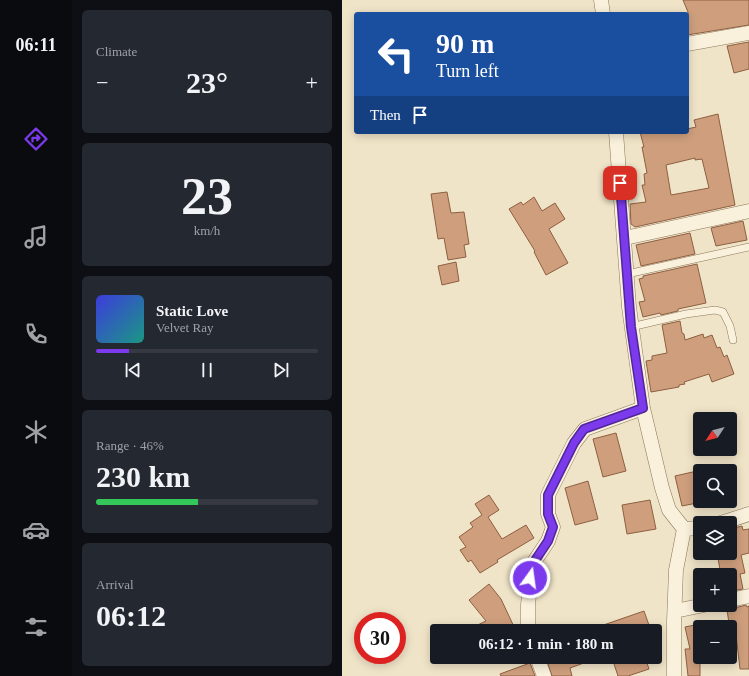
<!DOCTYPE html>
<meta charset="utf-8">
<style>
:root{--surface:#171b24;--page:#242831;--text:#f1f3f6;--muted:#9ea1a6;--line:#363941;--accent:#7c3aed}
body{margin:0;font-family:Georgia,serif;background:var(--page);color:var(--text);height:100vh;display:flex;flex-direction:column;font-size:15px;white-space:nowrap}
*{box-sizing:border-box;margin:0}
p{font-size:13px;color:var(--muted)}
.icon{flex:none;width:22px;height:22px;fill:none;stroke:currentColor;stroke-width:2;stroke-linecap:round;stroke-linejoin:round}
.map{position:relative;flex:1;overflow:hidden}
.side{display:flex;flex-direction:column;gap:10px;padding:10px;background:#0d0f14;width:270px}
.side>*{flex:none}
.guide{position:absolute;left:12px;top:12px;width:335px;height:122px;border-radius:4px;box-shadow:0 2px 10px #0003;background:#1a4fa0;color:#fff;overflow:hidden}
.needle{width:26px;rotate:234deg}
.controls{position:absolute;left:351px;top:412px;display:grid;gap:8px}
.controls a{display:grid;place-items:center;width:44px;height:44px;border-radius:4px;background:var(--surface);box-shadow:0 2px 10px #0003;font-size:20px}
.speed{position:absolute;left:12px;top:612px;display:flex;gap:8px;font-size:20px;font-weight:700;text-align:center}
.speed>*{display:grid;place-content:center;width:52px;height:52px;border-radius:50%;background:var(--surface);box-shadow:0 2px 10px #0003;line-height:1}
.speed .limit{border:6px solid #d22;background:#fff;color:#111}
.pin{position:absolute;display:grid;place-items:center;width:34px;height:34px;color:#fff;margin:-17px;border-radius:8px;box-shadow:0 2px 6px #0006}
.me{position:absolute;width:44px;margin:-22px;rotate:14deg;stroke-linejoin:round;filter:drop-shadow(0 0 3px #0008)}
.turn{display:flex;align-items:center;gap:14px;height:84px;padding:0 16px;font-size:18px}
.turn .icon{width:52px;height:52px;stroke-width:2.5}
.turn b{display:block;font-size:28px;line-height:34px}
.then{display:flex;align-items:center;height:38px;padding:0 16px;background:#0003;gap:8px;font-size:15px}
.big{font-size:30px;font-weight:600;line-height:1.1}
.side .card{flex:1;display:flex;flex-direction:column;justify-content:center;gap:6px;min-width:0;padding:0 14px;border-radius:6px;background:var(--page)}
.side .dial{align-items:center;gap:0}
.dial b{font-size:52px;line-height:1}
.song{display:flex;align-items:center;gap:12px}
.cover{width:48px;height:48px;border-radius:6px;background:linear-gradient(135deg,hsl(240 70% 55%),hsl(170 70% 35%))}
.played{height:4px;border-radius:2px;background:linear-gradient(90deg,var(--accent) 15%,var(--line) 15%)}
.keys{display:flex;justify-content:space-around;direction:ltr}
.heat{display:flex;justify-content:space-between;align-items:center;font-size:22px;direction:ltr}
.charge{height:6px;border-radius:3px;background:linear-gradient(90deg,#34c759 46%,var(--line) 0)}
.trip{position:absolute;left:88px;top:624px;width:232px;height:40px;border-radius:4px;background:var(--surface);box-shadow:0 2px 10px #0003;font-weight:600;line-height:40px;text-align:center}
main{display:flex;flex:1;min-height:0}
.menu{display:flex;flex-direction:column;width:72px;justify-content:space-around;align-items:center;background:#090b0e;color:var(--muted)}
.menu .icon{width:28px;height:28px}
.menu .current{color:var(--accent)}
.menu b{font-size:18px;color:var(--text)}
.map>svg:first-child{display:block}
.building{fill:#cf9f7d;stroke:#8d5f41;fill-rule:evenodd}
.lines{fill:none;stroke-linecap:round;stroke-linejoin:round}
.service-casing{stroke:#8d765c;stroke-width:8}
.minor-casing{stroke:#8d765c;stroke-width:15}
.service{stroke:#faf1dc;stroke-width:7}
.minor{stroke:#faf1dc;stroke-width:14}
.route-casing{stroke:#51269a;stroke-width:10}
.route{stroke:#7c3aed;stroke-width:7}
</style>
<main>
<nav class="menu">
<b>06:11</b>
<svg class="icon current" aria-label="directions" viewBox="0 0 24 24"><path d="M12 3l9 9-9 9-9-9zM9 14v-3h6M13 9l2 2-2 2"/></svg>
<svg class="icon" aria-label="music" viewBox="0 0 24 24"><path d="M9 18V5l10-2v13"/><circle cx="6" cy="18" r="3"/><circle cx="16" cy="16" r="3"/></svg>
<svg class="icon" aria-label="phone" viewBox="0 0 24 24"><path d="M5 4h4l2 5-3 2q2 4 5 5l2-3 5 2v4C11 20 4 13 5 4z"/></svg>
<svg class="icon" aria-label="climate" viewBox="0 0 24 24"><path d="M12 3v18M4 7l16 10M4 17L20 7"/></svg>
<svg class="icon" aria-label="car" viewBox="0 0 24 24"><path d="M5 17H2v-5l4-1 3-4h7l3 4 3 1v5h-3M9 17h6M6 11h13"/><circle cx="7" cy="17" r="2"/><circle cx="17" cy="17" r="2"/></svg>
<svg class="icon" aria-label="filters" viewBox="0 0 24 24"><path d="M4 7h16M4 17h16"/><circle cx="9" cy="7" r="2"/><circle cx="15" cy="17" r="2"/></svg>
</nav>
<section class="side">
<div class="card"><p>Climate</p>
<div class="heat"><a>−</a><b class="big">23°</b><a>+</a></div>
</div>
<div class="card dial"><b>23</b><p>km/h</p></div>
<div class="card">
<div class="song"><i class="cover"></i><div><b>Static Love</b><p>Velvet Ray</p></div></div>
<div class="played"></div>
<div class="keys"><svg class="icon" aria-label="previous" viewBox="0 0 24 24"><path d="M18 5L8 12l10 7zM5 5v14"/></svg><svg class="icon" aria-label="pause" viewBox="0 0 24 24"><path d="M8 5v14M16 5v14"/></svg><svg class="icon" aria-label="next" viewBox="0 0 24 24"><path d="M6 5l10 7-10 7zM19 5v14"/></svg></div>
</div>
<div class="card"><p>Range · 46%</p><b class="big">230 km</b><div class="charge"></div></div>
<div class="card"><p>Arrival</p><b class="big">06:12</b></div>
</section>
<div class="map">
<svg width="407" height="676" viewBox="0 0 407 676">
<rect width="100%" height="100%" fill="#f0e4c8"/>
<path class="building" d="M341,0H407V25L345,35L346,12Z
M407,42V69L392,73L385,46Z
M376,114L393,205L293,227L289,224L288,204L304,202L300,185H303L302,174L305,173L300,147H302L298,132H345V129L354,127L352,120ZM353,158V160L360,159L367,188L329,195L324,165Z
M105,192L109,213L122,212L127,244L122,245L124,257L106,260L102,238L96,239L89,194Z
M192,197L200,211L213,203L223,219L207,229L226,263L204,275L192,252L193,251L167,209L179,202L181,205Z
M401,221L405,240L374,246L369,228Z
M348,233L353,254L299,266L294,245Z
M114,262L117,281L100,285L96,266Z
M355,264L364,303L336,309V311L319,315L318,313L301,317L297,302L303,301L297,279L301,278V276Z
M338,321L340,333L342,334L343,340L361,334L362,338L370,335L375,348L378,347L382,357L385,355L392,374L370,382L367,374L342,382L343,384L337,385V387L309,392L304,361L310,360V356L325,353L320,325Z
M274,433L284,471L261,477L251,439Z
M355,471L358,484V498L354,499L355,503L340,506L333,476Z
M246,481L256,519L233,525L223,488Z
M147,495L157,510L146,517L160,539L184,525L192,538L155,560L156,562L138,573L129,560L126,562L118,550L124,547L117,537L131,527L128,523L140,515L133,504Z
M308,500L314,529L285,534L280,505Z
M400,526L401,530L407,529V553L399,555L403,573L398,574L401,589L388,591V575H379L375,553H392L388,536V529Z
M147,584L159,599L174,631H123L144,621L127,600Z
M404,605L405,607L407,606V669H398L394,635L389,636L385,610Z
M302,611L309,631H250V629Z
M358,624V676H346L343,649H348L343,627Z
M207,657H252L253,659L228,668L230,676H210L204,658Z
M282,657H303L307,669L286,676H276L271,661Z
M188,663L193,676H159L158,674Z"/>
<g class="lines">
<g class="service-casing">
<path id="service" d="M285,274L407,247
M289,327L344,314L373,310L381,312L388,326L391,340"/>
</g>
<g class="minor-casing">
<path id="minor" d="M259,0L261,14
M345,44L407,33
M274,132L287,307L301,408L320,488L327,510L342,529L334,570L332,621V676
M283,238L407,211
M379,523L407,514
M342,529L358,528
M388,600L407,596
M333,611L362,605
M186,631V605L190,565L206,541L211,527L206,514V495L232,443L243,429L301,408
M195,657L202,676"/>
</g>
<use href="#service" class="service"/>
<use href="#minor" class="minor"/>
</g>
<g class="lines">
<g class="route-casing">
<path id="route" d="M188,578L190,565L206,541L211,527L206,514V495L232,443L242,429L301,408L289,327L278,183"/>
</g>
<use href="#route" class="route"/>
</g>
</svg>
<div class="controls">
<a><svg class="needle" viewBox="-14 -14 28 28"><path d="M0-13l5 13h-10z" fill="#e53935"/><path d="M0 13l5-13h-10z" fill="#9ea1a6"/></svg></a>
<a><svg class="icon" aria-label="search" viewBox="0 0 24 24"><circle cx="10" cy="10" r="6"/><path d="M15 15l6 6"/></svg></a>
<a><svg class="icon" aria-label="layers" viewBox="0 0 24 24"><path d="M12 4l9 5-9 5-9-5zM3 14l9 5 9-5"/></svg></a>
<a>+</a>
<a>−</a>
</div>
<div class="speed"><div class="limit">30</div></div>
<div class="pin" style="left:278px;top:183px;background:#d93025"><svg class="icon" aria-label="arrive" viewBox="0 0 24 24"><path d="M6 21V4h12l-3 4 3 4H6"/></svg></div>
<svg class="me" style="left:188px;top:578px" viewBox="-20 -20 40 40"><circle r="17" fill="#7c3aed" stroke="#fff" stroke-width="3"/><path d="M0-11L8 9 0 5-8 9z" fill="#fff"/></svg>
<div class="trip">06:12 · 1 min · 180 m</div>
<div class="guide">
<div class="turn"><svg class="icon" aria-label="left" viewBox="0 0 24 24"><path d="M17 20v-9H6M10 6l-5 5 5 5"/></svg><div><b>90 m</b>Turn left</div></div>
<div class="then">Then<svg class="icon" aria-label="arrive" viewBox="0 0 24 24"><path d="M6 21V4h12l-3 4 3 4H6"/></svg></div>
</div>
</div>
</main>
